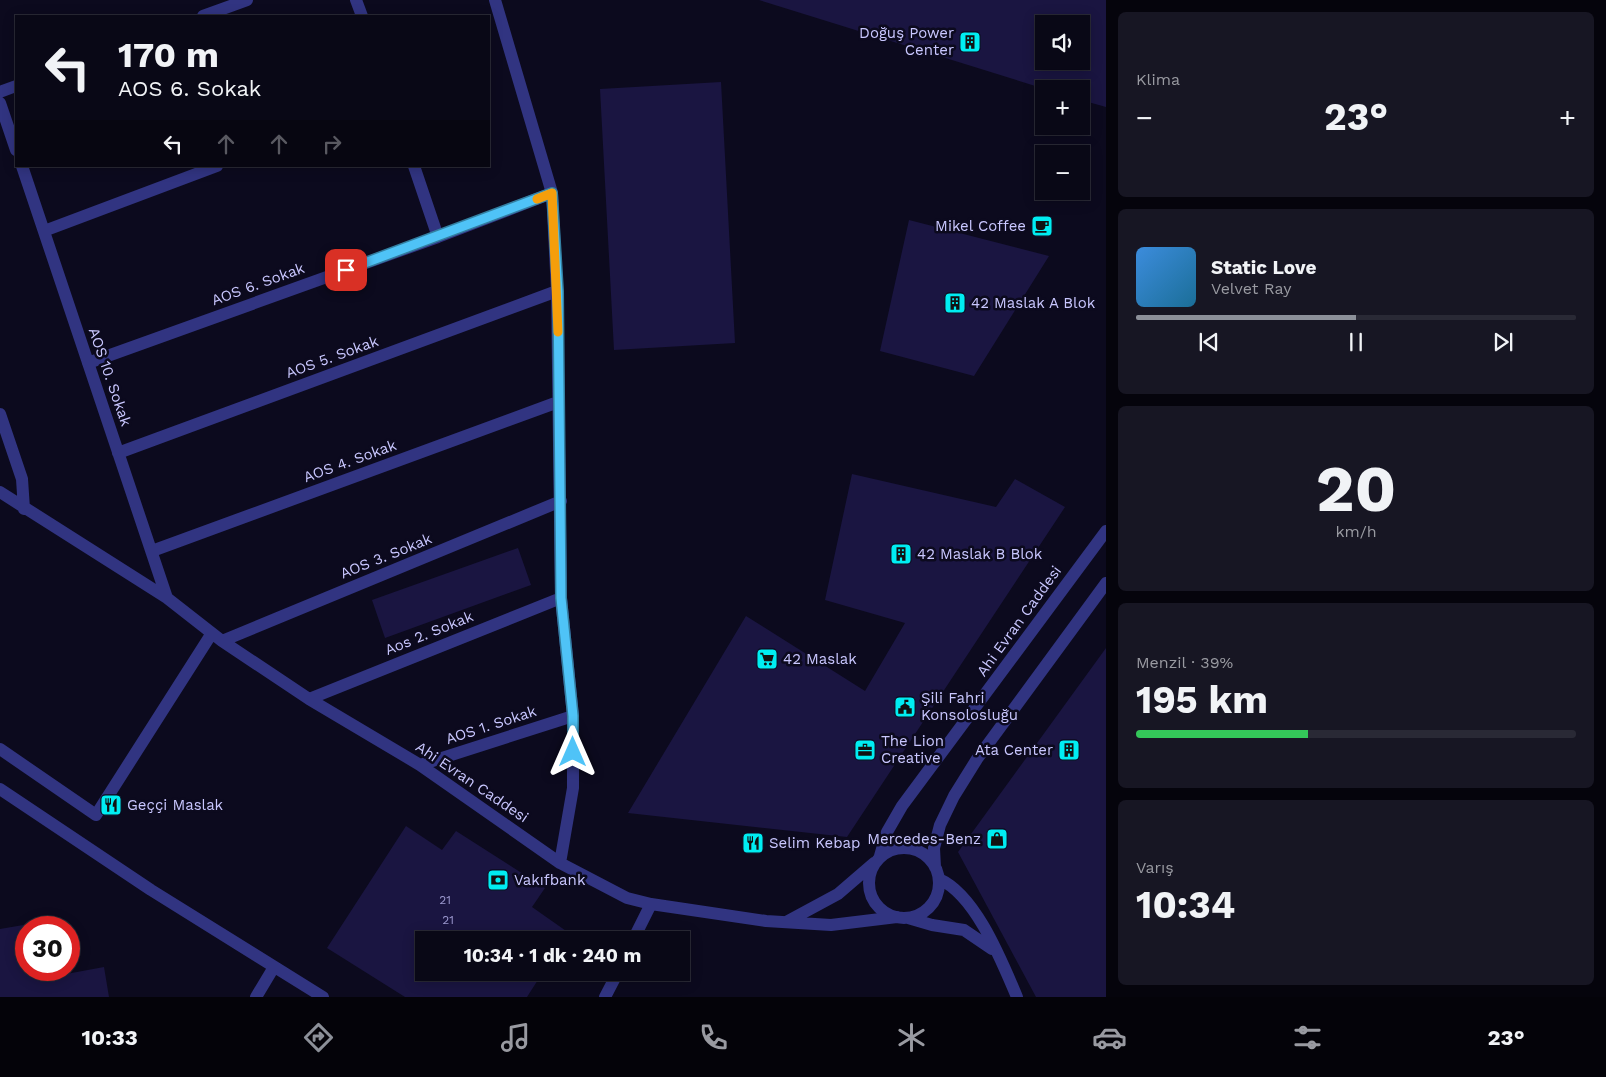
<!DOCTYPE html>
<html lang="tr">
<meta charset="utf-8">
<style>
:root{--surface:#090816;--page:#171623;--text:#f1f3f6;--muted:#999aa1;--line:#292935;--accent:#8c9099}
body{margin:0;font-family:"Work Sans",sans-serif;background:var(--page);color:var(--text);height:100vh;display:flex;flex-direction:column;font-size:19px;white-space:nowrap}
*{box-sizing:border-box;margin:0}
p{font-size:16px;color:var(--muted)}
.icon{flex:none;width:28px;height:28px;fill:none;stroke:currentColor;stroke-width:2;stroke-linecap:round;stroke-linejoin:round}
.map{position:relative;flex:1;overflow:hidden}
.drawer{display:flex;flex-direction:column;gap:12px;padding:12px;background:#05040c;width:500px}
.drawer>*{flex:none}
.top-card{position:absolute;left:15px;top:15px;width:475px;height:152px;border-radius:0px;box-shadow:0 2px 12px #0003,0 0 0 1px var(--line);background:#090816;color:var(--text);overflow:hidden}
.buttons{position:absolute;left:1035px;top:15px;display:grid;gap:10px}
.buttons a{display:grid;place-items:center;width:55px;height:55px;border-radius:0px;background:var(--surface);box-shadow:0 2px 12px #0003,0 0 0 1px var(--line);font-size:25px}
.speed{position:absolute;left:15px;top:916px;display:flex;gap:10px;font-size:25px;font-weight:700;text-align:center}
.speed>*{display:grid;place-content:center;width:65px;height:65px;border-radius:50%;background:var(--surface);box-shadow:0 2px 12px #0003,0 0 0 1px var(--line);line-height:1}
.speed .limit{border:8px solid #d22;background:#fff;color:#111}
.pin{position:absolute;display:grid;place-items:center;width:42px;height:42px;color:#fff;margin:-21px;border-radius:10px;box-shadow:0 2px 8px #0006}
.me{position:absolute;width:55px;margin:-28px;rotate:0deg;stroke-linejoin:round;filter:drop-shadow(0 0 4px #0008)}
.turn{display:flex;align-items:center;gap:18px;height:105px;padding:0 20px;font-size:22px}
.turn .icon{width:65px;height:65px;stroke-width:2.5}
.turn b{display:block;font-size:35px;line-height:42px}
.lanes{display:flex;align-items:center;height:48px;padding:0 20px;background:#0003;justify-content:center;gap:25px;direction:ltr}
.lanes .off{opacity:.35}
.big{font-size:38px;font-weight:700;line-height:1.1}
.drawer .tile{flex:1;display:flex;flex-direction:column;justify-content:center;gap:8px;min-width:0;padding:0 18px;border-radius:8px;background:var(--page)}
.drawer .dial{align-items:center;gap:0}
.dial b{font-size:65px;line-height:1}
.song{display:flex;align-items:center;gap:15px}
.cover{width:60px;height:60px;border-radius:8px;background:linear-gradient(135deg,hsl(210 70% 55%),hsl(200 70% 35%))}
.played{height:5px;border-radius:2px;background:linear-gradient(90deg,var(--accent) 50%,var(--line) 50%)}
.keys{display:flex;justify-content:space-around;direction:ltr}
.heat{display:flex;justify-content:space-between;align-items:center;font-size:28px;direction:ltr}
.charge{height:8px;border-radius:4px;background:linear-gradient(90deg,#34c759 39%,var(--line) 0)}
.trip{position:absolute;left:415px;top:931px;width:275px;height:50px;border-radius:0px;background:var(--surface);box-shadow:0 2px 12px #0003,0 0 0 1px var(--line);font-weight:700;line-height:50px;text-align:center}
.dock{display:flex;height:80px;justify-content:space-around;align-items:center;background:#040309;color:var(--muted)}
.dock .icon{width:35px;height:35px}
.dock .current{color:var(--accent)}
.dock b{font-size:22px;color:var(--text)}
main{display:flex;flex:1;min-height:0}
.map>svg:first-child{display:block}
.building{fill:#1a1541;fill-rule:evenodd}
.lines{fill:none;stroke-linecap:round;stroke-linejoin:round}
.service{stroke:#313481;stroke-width:12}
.minor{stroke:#313481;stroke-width:12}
.route-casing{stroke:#337fa1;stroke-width:12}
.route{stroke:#4fc3f7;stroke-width:9}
.slow{stroke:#f59e0b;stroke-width:9}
.labels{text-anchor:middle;stroke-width:5;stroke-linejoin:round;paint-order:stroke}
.number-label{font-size:12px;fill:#9d9ad0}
.poi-label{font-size:15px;fill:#c9c7ff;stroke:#0c0a1e;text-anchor:start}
.street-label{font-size:15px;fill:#c9c7ff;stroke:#0c0a1e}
</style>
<main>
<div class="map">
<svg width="1106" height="997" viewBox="0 0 1106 997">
<rect width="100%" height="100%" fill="#0c0a1e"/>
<path class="building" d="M759,0H1106V107L1081,100V89H1045ZM1044,24H1081V61H1044Z
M721,82L735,343L614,350L600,89Z
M909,220L1049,256L974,376L880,351Z
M852,474L996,507L1015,479L1065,507L847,837L628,813L746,616L865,691L905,623L825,600Z
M518,548L531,585L385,638L372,600Z
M1106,648V997H1036L958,852Z
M406,826L442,850L456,831L545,888L532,907L569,933L565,940H424V972H543L527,997H405L327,948Z
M41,922L42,928H26V970H49L50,977L104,967L109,997H0V929Z"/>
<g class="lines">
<path class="service" d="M0,789L151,890L323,997
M256,997L274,967"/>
<path class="minor" d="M356,0L362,16
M495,0L552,193L557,291L561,598L573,716V788L560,863
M203,16L247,0
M0,92L16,86
M0,103L16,150
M22,166L167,598
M414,166L438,237
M44,231L217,166
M88,363L438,237L552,193
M0,414L22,479L24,509
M118,453L557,291
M0,492L167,598L222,641L309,699L420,765L560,863L627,898L651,904L766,921L831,925L897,917
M152,551L558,402
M222,641L561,501
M309,699L561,598
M0,749L96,815L212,633
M420,765L573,716
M869 883a35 35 0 1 1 70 0a35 35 0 1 1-70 0Z
M880,856L887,832L902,806L1106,531
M935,867L934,848L940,825L954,796L977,759L1106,583
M939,879C976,895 1002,962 1017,997
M908,918L932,925L964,930L992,949
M788,921L838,894L874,863
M633,940L651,904
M605,997L618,972"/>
</g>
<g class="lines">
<g class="route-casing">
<path id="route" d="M346,270L552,193L558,291L561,598L573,716V752"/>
</g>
<use href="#route" class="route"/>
<path class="slow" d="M537,199L552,193L558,332"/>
</g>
<defs>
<g id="building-square" transform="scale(1.125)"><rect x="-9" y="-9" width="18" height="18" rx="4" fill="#00edf2" stroke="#0c0a1e"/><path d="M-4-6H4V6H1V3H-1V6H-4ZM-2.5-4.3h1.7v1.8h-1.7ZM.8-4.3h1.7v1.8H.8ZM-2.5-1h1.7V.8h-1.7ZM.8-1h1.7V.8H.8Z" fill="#111"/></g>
<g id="cafe-square" transform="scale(1.125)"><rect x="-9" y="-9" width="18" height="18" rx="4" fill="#00edf2" stroke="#0c0a1e"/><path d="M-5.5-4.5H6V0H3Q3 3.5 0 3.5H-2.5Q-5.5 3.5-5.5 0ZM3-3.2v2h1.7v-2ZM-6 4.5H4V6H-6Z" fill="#111"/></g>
<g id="supermarket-square" transform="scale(1.125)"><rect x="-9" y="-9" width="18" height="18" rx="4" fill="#00edf2" stroke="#0c0a1e"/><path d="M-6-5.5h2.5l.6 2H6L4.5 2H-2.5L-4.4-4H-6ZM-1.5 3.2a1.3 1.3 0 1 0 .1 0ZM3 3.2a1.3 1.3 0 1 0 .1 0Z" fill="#111"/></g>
<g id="civic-square" transform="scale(1.125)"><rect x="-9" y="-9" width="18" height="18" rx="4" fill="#00edf2" stroke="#0c0a1e"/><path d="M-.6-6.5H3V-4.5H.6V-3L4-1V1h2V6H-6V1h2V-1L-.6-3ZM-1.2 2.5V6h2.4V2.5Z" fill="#111"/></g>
<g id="office-square" transform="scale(1.125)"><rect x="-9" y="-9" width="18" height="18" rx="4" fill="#00edf2" stroke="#0c0a1e"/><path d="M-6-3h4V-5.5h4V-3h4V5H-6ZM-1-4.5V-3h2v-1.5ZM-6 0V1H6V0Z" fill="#111"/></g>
<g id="restaurant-square" transform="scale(1.125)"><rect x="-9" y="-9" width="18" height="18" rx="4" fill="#00edf2" stroke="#0c0a1e"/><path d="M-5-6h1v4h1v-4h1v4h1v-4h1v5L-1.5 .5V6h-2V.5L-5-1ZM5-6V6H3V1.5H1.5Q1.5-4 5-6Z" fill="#111"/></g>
<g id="shop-square" transform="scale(1.125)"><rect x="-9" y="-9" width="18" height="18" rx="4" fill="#00edf2" stroke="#0c0a1e"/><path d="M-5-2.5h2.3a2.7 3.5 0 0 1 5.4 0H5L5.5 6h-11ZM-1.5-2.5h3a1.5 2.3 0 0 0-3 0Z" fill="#111"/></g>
<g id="bank-square" transform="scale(1.125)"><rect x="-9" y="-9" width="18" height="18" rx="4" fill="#00edf2" stroke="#0c0a1e"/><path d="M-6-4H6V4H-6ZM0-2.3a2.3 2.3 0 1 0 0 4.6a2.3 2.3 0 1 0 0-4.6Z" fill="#111"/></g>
</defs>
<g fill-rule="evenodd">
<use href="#building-square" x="970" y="42"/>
<use href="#cafe-square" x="1042" y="226"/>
<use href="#building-square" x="955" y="303"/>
<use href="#building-square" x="901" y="554"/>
<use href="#supermarket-square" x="767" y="659"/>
<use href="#civic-square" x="905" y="707"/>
<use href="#office-square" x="865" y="750"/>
<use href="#building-square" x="1069" y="750"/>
<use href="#restaurant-square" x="111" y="805"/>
<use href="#shop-square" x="997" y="839"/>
<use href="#restaurant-square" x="753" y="843"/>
<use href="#bank-square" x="498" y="880"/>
</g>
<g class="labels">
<g class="number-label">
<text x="445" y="904">21</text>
<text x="448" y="924">21</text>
</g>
<g class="poi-label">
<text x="954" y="38" text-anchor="end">Doğuş Power<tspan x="954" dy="17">Center</tspan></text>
<text x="1026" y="231" text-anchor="end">Mikel Coffee</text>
<text x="971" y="308">42 Maslak A Blok</text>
<text x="917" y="559">42 Maslak B Blok</text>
<text x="783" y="664">42 Maslak</text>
<text x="921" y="703">Şili Fahri<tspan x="921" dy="17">Konsolosluğu</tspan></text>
<text x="881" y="746">The Lion<tspan x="881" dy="17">Creative</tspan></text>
<text x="1053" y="755" text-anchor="end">Ata Center</text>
<text x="127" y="810">Geççi Maslak</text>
<text x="981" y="844" text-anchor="end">Mercedes-Benz</text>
<text x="769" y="848">Selim Kebap</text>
<text x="514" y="885">Vakıfbank</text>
</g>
<g class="street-label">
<text transform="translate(258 284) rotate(-20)" y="5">AOS 6. Sokak</text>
<text transform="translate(332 357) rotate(-20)" y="5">AOS 5. Sokak</text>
<text transform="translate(110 377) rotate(71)" y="5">AOS 10. Sokak</text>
<text transform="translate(350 461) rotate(-20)" y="5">AOS 4. Sokak</text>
<text transform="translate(386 556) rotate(-22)" y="5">AOS 3. Sokak</text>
<text transform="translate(1019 621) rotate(-54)" y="5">Ahi Evran Caddesi</text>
<text transform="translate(429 633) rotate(-22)" y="5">Aos 2. Sokak</text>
<text transform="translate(491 725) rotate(-18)" y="5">AOS 1. Sokak</text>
<text transform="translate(472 782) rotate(34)" y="5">Ahi Evran Caddesi</text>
</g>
</g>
</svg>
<div class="buttons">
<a><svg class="icon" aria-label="sound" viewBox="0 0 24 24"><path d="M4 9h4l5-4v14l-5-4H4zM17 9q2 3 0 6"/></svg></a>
<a>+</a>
<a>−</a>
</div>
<div class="speed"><div class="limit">30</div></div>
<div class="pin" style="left:346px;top:270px;background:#d93025"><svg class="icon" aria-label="arrive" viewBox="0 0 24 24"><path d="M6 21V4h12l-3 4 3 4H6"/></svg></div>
<svg class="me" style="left:573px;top:752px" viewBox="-20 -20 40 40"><path d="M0-17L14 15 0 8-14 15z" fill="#4fc3f7" stroke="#fff" stroke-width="4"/></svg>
<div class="trip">10:34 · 1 dk · 240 m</div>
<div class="top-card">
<div class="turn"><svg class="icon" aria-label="left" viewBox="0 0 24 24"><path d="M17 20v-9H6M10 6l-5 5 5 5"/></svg><div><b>170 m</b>AOS 6. Sokak</div></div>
<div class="lanes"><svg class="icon" aria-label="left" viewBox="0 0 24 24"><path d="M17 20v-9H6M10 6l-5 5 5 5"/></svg><svg class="icon off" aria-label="ahead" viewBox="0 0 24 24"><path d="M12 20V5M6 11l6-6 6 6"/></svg><svg class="icon off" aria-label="ahead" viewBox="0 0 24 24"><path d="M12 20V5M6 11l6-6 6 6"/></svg><svg class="icon off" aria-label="right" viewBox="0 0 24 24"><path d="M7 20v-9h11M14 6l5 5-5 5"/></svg></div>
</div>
</div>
<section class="drawer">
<div class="tile"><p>Klima</p>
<div class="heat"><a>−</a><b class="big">23°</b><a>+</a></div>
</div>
<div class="tile">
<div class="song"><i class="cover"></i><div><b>Static Love</b><p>Velvet Ray</p></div></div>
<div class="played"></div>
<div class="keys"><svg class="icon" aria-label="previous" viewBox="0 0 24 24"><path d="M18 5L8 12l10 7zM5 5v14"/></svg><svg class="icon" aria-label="pause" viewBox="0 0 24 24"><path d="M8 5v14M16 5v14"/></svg><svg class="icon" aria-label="next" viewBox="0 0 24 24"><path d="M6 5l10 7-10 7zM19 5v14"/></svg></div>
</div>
<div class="tile dial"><b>20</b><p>km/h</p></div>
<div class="tile"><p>Menzil · 39%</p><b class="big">195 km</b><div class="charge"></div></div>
<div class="tile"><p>Varış</p><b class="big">10:34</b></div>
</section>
</main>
<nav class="dock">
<b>10:33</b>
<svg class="icon current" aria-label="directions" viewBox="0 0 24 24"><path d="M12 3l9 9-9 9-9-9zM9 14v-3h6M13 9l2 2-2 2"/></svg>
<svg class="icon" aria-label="music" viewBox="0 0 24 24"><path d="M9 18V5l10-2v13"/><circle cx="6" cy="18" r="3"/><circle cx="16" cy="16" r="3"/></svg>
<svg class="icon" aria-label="phone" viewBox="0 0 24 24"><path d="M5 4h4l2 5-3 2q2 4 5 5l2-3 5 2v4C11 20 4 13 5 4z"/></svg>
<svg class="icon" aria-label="climate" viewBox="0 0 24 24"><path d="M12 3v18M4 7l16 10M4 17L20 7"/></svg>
<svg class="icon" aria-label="car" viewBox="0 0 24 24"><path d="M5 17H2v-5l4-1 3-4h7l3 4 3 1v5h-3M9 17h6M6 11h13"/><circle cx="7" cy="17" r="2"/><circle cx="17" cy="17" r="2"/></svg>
<svg class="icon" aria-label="filters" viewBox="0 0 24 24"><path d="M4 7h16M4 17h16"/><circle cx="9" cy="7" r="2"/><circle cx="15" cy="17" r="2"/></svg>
<b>23°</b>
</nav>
